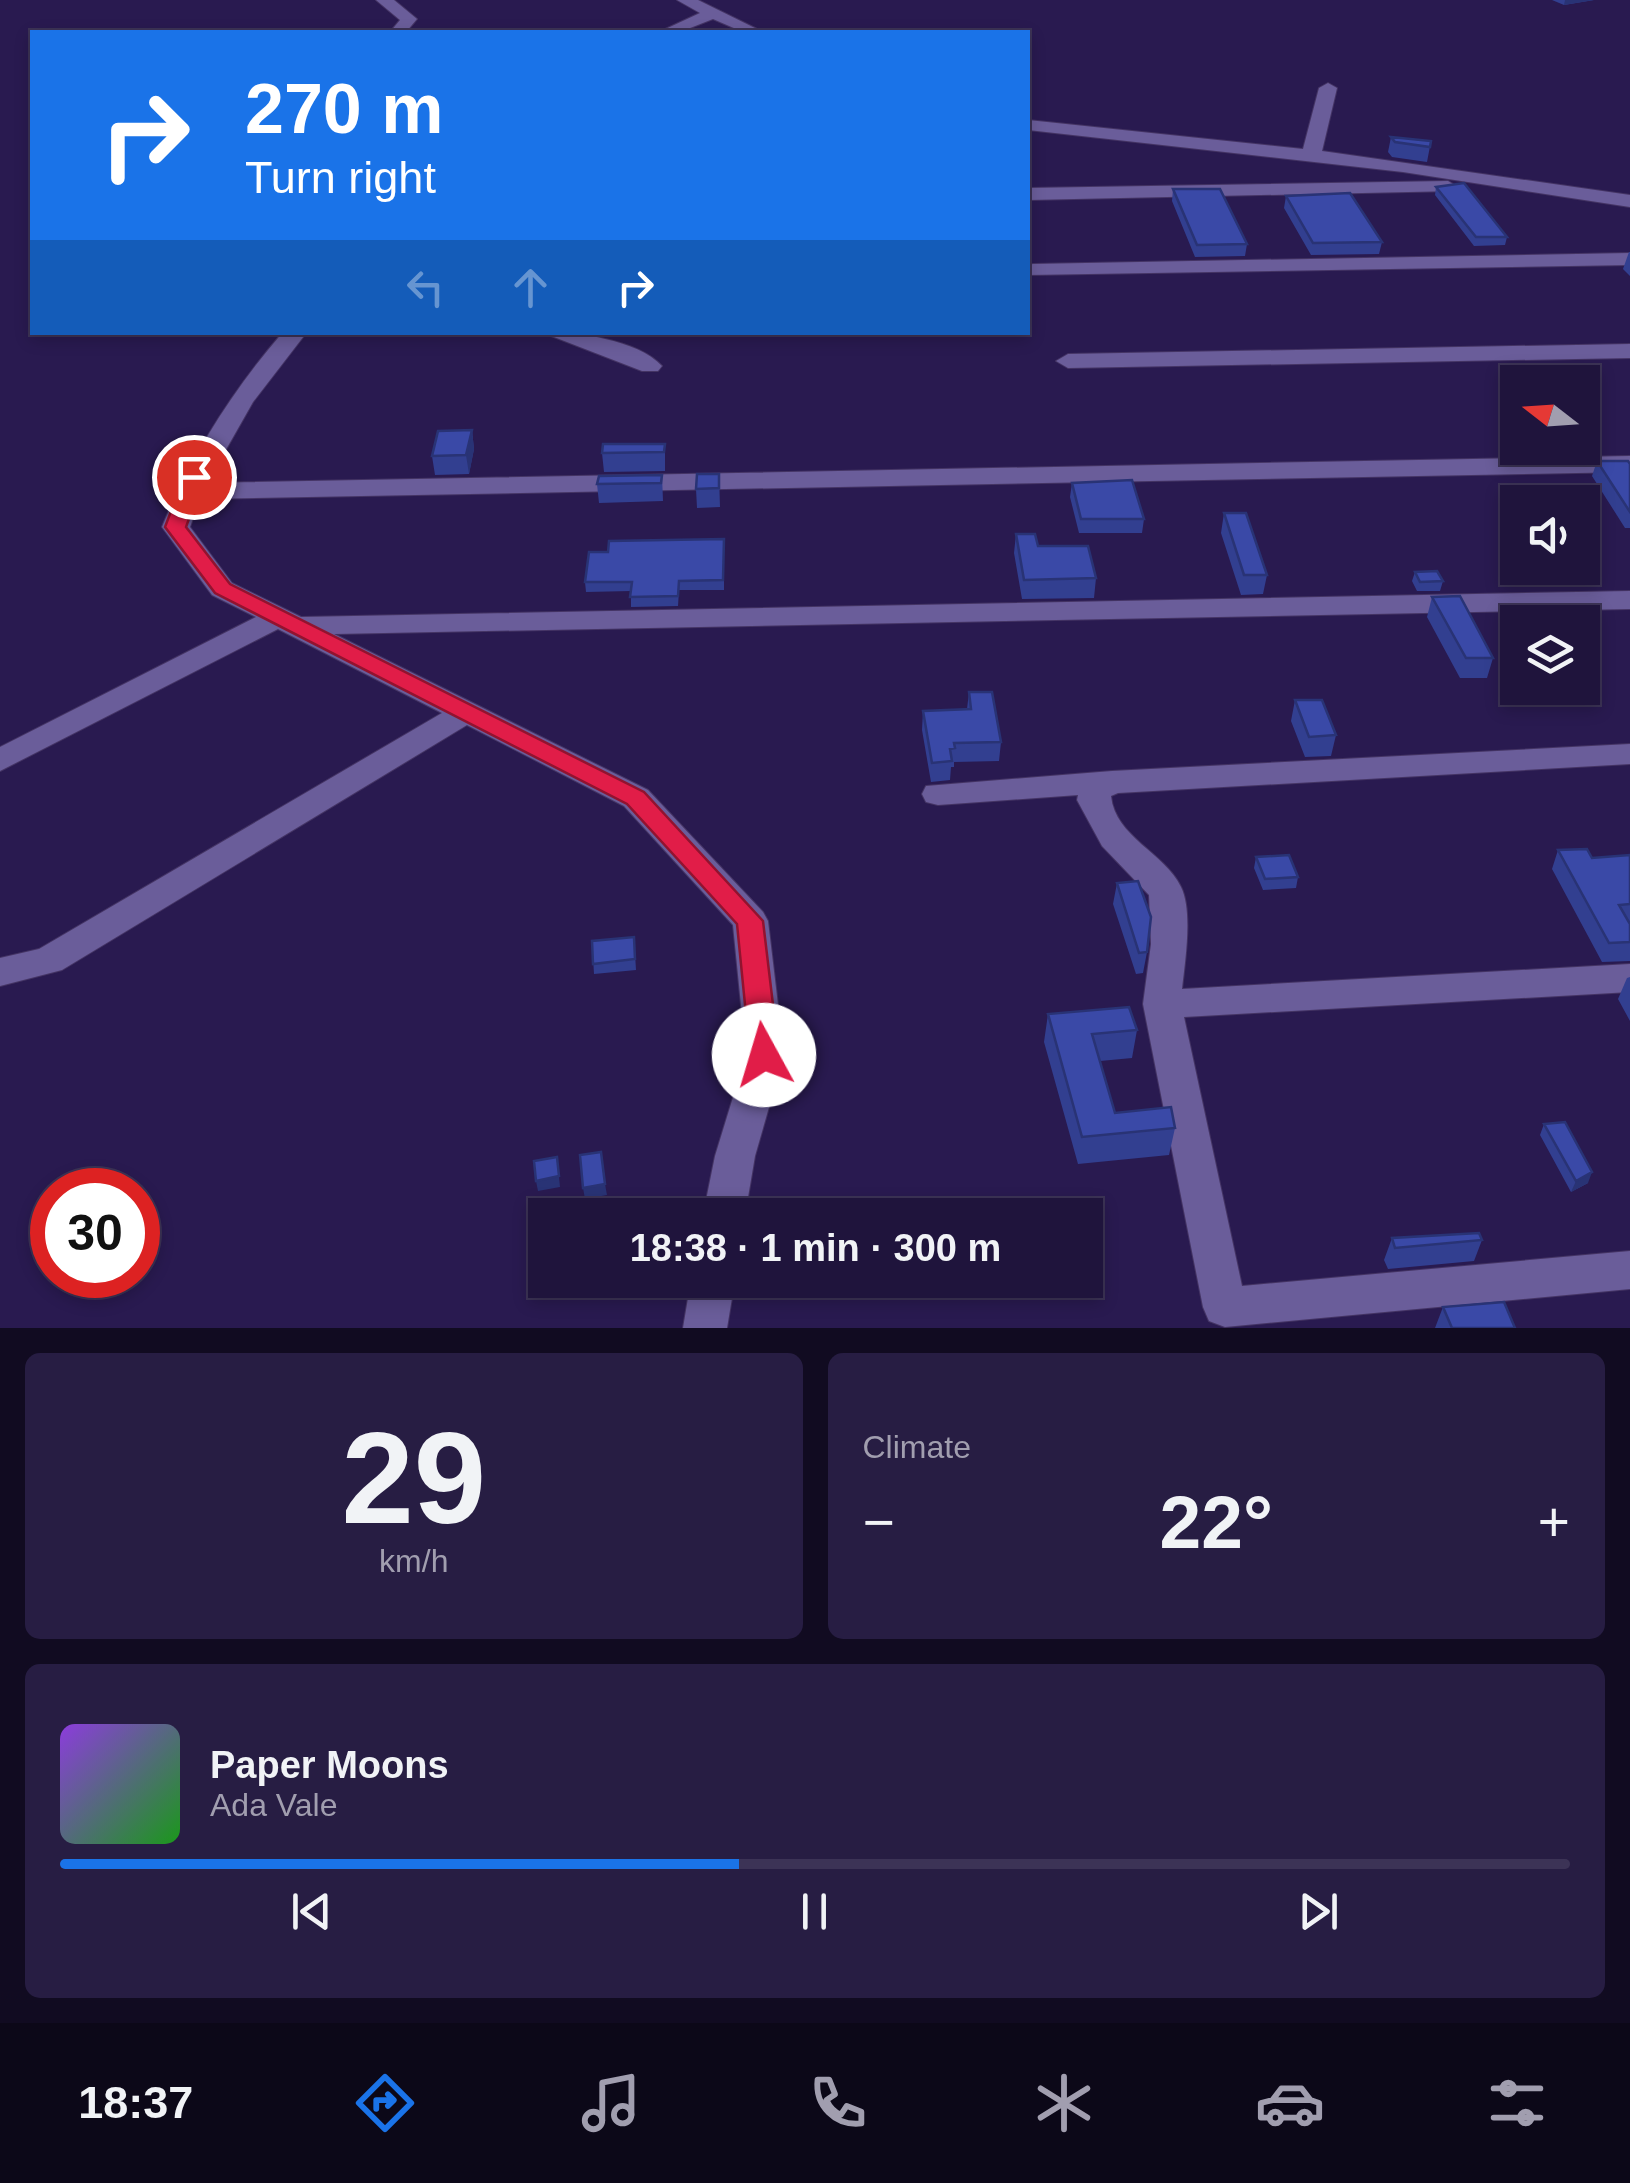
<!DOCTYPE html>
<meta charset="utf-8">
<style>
:root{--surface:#1f143c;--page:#271d43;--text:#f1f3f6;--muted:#a19eaf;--line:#3c3356;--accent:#1a73e8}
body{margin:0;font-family:Arial,sans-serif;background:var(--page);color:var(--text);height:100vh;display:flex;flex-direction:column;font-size:38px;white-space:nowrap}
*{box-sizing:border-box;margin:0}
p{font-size:32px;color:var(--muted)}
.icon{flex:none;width:55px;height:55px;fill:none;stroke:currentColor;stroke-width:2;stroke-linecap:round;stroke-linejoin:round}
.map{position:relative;height:1328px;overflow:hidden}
.side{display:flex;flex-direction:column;gap:25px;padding:25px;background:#110b21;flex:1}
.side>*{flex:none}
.hud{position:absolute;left:30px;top:30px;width:1000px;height:305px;border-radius:0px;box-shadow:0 5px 15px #0003,0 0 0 2px var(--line);background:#1a73e8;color:#fff;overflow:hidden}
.needle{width:65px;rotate:287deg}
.controls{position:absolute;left:1500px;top:365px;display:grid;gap:20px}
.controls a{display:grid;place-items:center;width:100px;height:100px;border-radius:0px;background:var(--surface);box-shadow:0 5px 15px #0003,0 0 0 2px var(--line);font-size:50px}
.speed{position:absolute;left:30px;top:1168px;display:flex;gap:20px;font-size:50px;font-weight:700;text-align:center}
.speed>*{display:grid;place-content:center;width:130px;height:130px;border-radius:50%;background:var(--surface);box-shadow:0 5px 15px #0003,0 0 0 2px var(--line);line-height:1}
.speed .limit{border:15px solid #d22;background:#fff;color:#111}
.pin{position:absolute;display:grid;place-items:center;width:85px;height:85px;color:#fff;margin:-42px;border:5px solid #fff;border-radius:50%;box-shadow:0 2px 10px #0007}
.me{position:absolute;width:110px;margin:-55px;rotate:354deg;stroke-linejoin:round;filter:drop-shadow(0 0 8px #0008)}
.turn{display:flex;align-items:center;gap:35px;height:210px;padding:0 50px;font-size:45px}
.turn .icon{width:130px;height:130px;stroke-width:2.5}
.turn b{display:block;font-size:70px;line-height:85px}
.lanes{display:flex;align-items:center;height:95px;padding:0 50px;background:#0003;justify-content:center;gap:50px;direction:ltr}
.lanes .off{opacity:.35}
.big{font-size:75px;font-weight:700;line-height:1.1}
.side .card{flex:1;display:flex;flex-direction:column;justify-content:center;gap:15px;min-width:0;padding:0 35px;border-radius:15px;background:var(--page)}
.side .dial{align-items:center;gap:0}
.dial b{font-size:130px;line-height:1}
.song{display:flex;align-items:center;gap:30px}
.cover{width:120px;height:120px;border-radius:15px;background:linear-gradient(135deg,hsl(270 70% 55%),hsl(120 70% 35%))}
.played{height:10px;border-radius:5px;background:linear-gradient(90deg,var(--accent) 45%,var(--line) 45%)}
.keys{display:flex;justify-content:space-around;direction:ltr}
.heat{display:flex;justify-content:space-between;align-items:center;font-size:55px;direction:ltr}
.side .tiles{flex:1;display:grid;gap:25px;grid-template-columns:1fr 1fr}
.card:last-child{grid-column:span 2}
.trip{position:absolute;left:528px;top:1198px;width:575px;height:100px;border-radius:0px;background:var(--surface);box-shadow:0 5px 15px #0003,0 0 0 2px var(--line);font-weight:700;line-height:100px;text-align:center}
.tab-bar{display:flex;height:160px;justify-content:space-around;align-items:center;background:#0c0818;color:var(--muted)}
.tab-bar .icon{width:70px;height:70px}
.tab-bar .current{color:var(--accent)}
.tab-bar b{font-size:45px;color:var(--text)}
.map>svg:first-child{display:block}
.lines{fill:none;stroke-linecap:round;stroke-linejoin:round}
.minor-casing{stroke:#443464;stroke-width:2}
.minor{fill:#6a5d9a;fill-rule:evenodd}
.wall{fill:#323f90}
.shaded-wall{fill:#293375}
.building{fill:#3a49a7;stroke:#293375;stroke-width:2.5}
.route{fill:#e11d48;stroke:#92132f;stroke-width:2.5}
</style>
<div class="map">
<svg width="1630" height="1328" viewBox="0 0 1630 1328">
<rect width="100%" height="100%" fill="#291a50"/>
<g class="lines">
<g class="minor-casing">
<path id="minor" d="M376,0H394L417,19L406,32H390L400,20Z
M677,0H698L763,32H743L713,19L680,32H659L700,13Z
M1328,83L1337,88L1322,151L1630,195V207L1403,172L1028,130V120L1303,149L1319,88Z
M1448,181L1458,187L1455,191L1028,200V188Z
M1630,253V265L1028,275V265L1033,264Z
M283,332H307L253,402L207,483L1630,456V472L200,499L190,527L232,583L301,617L1630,591V609L334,634L648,790L763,912L768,921L784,1055L755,1156L745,1215H703L715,1156L746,1055L733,925L624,806L467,725L62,970L0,986V958L39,949L442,713L278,629L0,771V747L256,617L212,595L162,527C191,456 232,391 283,332Z
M541,332C576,332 637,339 662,366L658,371H642Z
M1630,344V358L1068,368L1056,361L1068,354Z
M1630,744V764L1118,793L1111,796C1115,837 1165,853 1181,887C1193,911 1185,962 1182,989L1630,964V992L1184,1017L1242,1286L1630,1251V1289L1225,1327L1209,1321L1203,1307L1143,1004L1151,944L1149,895L1102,846L1077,800L1078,795L938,805L926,802L922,794L926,786L1112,771Z
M691,1280H735L727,1328H683Z"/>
</g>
<use href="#minor" class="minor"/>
</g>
<path class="wall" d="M1552,0H1594L1564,5Z
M1391,137L1431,141L1427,162L1392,157L1388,152Z
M1436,187L1507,237L1505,245L1474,246L1435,195Z
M1173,189L1247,244L1245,256L1195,257L1172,201Z
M1286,196L1382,242L1379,254L1311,255L1284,208Z
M1629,252H1630V276L1623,269Z
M472,430L474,449L469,474L435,475L432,456Z
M665,444V471L604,472L602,453Z
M1597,461L1630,464V528H1625L1592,476Z
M719,474L720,507L697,508L696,489Z
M662,475L663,501L599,503L597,484Z
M1072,483L1144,519L1142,533H1079L1070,497Z
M1224,513L1267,575L1263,594L1241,595L1221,533Z
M1016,534L1096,578L1094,598L1022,599L1014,553Z
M724,539V590H679L678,606L631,607V591L586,592L585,582L608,552Z
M1415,572L1443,581L1440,591H1417L1412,581Z
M1432,597L1493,658L1487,678H1460L1427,617Z
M969,692L1001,742L999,761L954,762V767H951L950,780L931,782L922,730L923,711L967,709Z
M1295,700L1336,735L1331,756L1305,757L1291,721Z
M1558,850L1592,858L1630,855V961L1602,962L1552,869Z
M1256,857L1298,877L1296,888L1263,890L1254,868Z
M1117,883L1147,952L1143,973L1136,974L1113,904Z
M634,937L636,970L594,974L592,941Z
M1630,977V1021L1618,999L1627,978Z
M1048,1014L1137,1030L1132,1058L1100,1061L1115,1113L1175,1128L1169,1155L1078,1164L1044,1042Z
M1544,1124L1588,1183L1571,1192L1540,1135Z
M1392,1238L1482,1240L1474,1261L1388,1269L1384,1260Z
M1443,1307L1515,1328H1435Z"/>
<path class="shaded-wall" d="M1565,0H1594L1564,5Z
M472,430L474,449L469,474L466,455Z
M557,1157L560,1187L538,1191L536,1181Z
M1592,1172L1588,1183L1571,1192L1576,1181Z
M605,1184L607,1195L585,1199L583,1188Z"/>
<path class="building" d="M1391,137L1431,141L1430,147L1395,142Z
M1464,183L1507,237H1476L1436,187Z
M1173,189H1220L1247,244L1197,245Z
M1350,193L1382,242L1313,243L1286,196Z
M472,430L466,455L432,456L438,431Z
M603,444H665L664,452L602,453Z
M1597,461H1628L1630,464V512Z
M697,474H719V488L696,489Z
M662,475L661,483L597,484L599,476Z
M1132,480L1144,519H1081L1072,483Z
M1224,513H1246L1267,575H1244Z
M1016,534H1035L1038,546H1088L1096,578L1024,580Z
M724,539L723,580L679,581L678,596L630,597L632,582H585L589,552H608L609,541Z
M1437,571L1443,581L1420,582L1415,572Z
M1460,596L1493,658H1466L1432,597Z
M969,692H992L1001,742L954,743L955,748L950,749L952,761L932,763L923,711L971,709Z
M1295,700H1322L1336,735L1309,737Z
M1587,849L1592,858L1630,855V904L1619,905L1630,924V942L1609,943L1558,850Z
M1289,855L1298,877L1265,879L1256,857Z
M1138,881L1151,917L1147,952L1139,953L1117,883Z
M634,937L635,959L593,964L592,941Z
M1129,1007L1137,1030L1092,1034L1115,1113L1171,1107L1175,1128L1082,1137L1048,1014Z
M1565,1122L1592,1172L1576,1181L1544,1124Z
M601,1152L605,1184L583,1188L580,1155Z
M557,1157L559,1176L536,1181L534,1161Z
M1479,1233L1482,1240L1395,1248L1392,1238Z
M1504,1302L1515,1328H1452L1443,1307Z"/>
<path class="route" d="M194,471L204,477L186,527L230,584L644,792L763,921L779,1055L775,1063L764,1067L754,1063L750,1055L737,924L627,804L215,593L165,527L184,477Z"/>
</svg>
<div class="controls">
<a><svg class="needle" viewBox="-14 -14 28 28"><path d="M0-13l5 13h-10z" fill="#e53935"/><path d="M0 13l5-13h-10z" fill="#a19eaf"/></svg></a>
<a><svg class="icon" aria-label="sound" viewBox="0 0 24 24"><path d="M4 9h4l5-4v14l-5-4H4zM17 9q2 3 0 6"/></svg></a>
<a><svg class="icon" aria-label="layers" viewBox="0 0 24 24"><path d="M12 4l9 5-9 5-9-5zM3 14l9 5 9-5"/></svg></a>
</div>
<div class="speed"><div class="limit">30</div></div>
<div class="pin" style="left:194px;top:477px;background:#d93025"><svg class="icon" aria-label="arrive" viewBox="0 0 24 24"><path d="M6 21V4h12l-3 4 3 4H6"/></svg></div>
<svg class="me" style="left:764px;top:1055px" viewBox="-20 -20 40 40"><circle r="19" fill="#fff"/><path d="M0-13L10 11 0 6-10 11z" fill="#e11d48"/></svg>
<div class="trip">18:38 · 1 min · 300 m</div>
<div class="hud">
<div class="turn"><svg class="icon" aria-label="right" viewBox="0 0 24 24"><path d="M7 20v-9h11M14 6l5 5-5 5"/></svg><div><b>270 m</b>Turn right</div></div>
<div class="lanes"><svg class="icon off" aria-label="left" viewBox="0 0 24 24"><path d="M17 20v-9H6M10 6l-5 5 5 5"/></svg><svg class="icon off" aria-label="ahead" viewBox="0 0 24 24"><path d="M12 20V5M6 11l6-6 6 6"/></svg><svg class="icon" aria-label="right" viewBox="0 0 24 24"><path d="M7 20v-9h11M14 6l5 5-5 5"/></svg></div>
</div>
</div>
<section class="side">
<div class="tiles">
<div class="card dial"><b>29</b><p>km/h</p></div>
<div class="card"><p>Climate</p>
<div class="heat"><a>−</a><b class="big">22°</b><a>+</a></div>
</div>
<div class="card">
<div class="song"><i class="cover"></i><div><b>Paper Moons</b><p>Ada Vale</p></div></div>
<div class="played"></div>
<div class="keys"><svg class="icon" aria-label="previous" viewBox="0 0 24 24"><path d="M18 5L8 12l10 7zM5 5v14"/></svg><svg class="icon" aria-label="pause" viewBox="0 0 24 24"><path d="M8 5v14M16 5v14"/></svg><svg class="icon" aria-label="next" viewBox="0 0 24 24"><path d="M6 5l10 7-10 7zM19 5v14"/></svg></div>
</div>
</div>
</section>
<nav class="tab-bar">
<b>18:37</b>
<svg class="icon current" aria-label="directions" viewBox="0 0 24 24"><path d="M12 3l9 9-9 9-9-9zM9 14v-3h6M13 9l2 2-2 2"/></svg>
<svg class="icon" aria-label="music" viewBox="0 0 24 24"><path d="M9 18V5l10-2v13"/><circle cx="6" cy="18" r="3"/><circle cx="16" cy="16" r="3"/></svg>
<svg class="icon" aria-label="phone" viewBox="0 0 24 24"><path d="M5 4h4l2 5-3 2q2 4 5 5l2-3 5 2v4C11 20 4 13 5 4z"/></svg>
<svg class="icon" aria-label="climate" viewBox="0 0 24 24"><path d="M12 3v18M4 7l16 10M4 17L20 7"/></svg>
<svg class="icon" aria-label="car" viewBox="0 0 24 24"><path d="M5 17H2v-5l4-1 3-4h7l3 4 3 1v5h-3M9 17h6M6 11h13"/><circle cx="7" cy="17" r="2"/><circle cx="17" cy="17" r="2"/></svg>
<svg class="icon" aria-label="filters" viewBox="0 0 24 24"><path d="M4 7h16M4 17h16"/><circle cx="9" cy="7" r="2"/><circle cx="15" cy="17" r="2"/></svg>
</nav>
